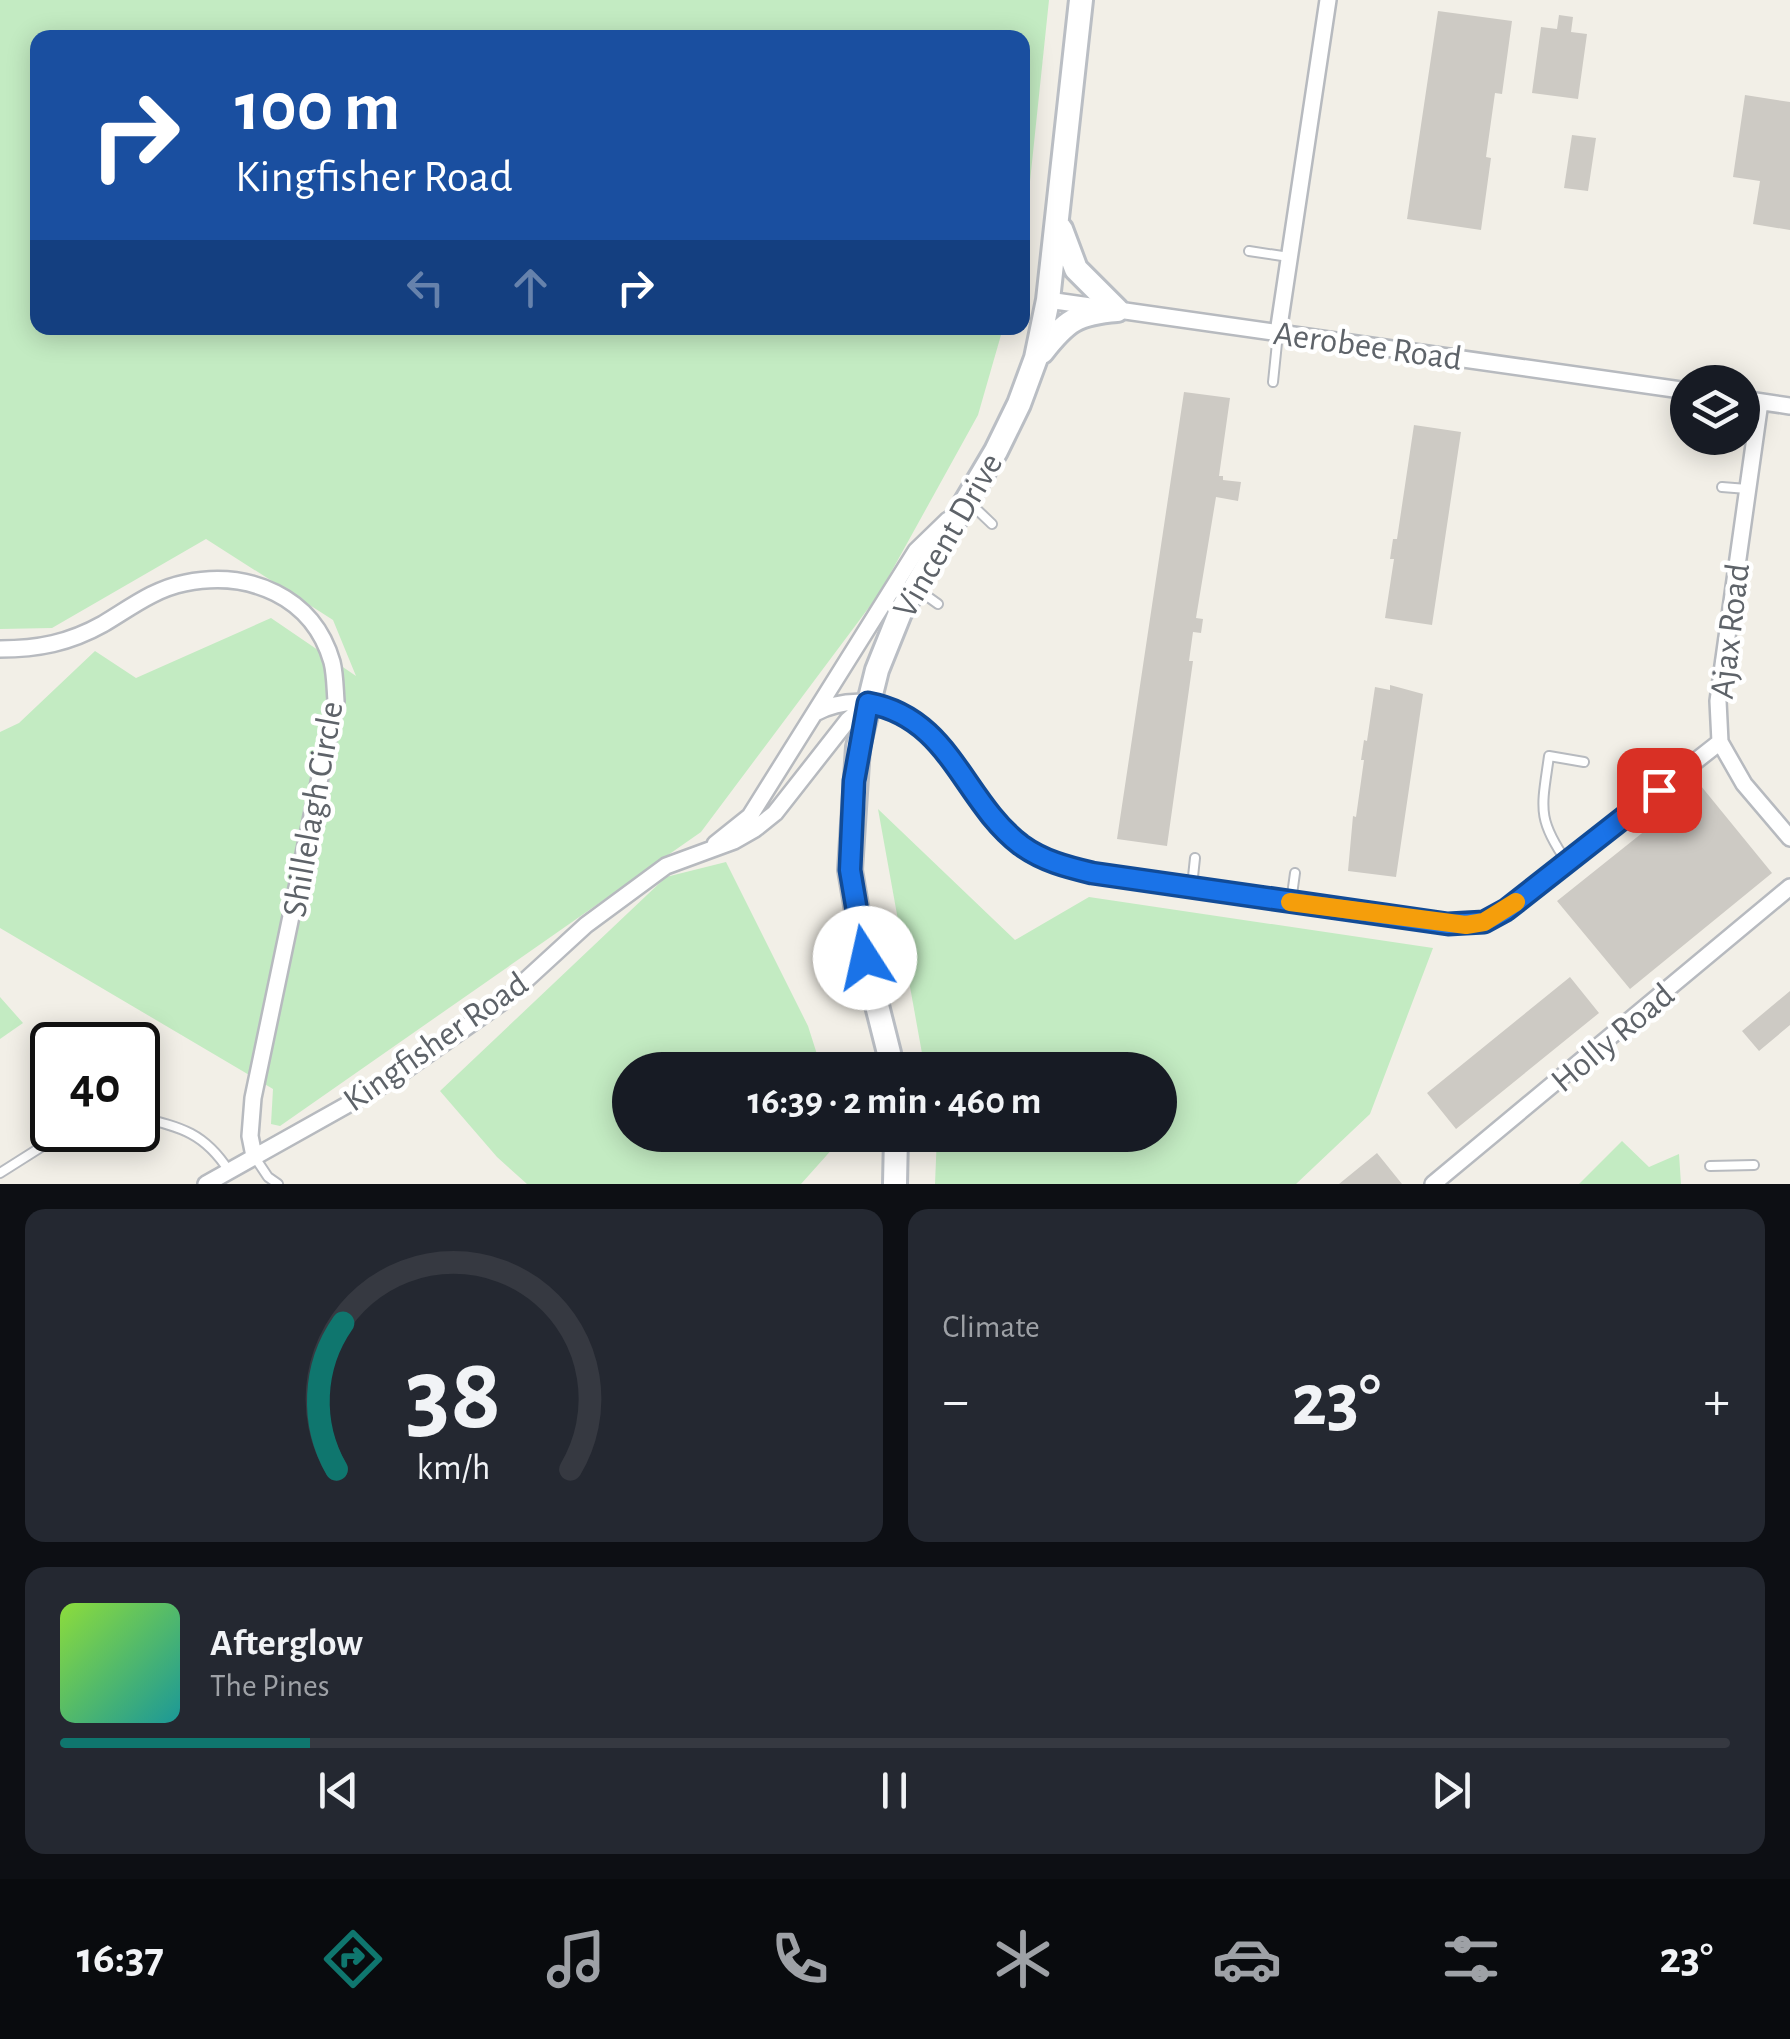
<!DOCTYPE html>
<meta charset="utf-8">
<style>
:root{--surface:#171b24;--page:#242831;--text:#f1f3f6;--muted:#9ea1a6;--line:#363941;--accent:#0f766e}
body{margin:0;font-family:"Alegreya Sans",sans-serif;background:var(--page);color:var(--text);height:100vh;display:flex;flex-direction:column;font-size:38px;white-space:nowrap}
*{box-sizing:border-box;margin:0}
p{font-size:32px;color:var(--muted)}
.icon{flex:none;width:55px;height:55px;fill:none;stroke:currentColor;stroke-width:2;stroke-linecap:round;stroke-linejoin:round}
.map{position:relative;height:1184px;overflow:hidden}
.sheet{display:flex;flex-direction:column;gap:25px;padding:25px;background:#0d0f14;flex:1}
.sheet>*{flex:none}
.top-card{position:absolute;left:30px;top:30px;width:1000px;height:305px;border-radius:20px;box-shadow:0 5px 25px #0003;background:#1a4fa0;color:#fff;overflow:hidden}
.buttons{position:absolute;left:1670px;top:365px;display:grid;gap:20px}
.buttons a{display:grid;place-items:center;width:90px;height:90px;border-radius:50%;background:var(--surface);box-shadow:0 5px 25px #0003;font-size:50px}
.speed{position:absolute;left:30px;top:1022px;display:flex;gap:20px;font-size:50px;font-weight:700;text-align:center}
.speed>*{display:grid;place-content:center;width:130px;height:130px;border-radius:50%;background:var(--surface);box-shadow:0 5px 25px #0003;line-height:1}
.speed .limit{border:5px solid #111;border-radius:15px;background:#fff;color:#111}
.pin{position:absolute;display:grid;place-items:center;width:85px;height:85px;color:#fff;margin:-42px;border-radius:20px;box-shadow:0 5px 15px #0006}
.me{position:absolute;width:110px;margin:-55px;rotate:350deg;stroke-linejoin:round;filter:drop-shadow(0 0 8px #0008)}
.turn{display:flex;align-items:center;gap:35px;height:210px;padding:0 40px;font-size:45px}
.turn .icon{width:130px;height:130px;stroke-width:2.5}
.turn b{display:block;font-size:70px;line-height:85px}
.lanes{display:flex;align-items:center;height:95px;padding:0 40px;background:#0003;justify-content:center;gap:50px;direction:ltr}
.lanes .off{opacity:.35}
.big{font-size:75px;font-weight:600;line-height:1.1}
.sheet .card{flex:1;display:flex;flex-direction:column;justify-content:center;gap:15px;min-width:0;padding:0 35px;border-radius:20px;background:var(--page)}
.sheet .dial{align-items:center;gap:0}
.dial svg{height:260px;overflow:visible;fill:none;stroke:var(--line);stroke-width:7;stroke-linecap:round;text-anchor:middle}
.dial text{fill:var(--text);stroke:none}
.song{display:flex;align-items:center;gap:30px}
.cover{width:120px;height:120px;border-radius:15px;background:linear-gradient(135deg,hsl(90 70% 55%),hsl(180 70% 35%))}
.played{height:10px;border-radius:5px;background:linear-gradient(90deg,var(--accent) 15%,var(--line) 15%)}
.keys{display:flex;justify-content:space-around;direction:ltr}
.heat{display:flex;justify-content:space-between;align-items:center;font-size:55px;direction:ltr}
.sheet .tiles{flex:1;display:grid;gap:25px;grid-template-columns:1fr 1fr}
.card:last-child{grid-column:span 2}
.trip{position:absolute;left:612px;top:1052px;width:565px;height:100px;border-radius:50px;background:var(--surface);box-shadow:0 5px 25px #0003;font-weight:600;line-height:100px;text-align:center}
.menu{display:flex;height:160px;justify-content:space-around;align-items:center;background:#090b0e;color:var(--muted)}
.menu .icon{width:70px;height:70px}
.menu .on{color:var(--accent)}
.menu b{font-size:45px;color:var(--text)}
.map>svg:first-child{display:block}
.green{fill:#c3ebc2}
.building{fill:#cdcac4}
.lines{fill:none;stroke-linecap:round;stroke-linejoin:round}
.lane-casing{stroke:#b7babf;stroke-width:12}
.street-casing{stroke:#b7babf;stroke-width:20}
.secondary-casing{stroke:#babec4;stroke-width:28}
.lane{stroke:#fff;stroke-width:8}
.street{stroke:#fff;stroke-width:15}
.secondary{stroke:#fff;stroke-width:22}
.route-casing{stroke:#114b97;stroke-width:25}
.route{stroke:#1a73e8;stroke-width:18}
.slow{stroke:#f59e0b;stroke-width:18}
.labels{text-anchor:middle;stroke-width:9;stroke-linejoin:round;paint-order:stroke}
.street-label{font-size:35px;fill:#5e6369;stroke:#fff}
</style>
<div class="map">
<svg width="1790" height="1184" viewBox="0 0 1790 1184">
<rect width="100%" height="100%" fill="#f2efe7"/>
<path class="green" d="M0,0H1049L1023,248L1022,38H38V328H1003L978,415L879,594L701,832L280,1126L271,1124L273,1089L0,928V732L19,723L95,651L136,678L271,618L356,676L333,620L206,539L52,628L0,629Z
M878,809L1015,940L1089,897L1433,948L1370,1114L1296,1184H935L937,1135H1160V1070H925Z
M726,862L808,1026L822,1070H630V1135L843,1137L801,1184H527L497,1157L440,1091L666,877Z
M0,997L23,1023L0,1039Z
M1622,1141L1649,1167L1679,1154L1681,1184H1579Z"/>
<path class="building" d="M1438,11L1512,21L1502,94L1495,93L1486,157L1491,158L1481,230L1407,219Z
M1559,15L1573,17L1571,32L1587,34L1578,99L1532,93L1541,27L1557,29Z
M1745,95L1790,102V230L1753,224L1760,181L1733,177Z
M1572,135L1596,138L1588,191L1564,188Z
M1184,392L1230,398L1219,476H1223V480L1241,482L1238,501L1216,497L1196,618L1203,619L1201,633L1193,632L1189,661H1193L1167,846L1117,839Z
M1414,425L1461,432L1432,625L1385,618L1394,559H1390L1393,539H1397Z
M1390,685L1423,694L1396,877L1348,871L1353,816L1356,817L1364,760H1361L1364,740L1367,741L1375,687L1390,690Z
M1701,786L1772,873L1630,989L1557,901Z
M1570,977L1599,1013L1456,1129L1427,1093Z
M1790,991V1025L1759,1051L1742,1031Z
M1377,1153L1402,1184H1339Z"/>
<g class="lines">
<g class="lane-casing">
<path id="lane" d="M1249,251L1289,257
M1273,382L1278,333
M1722,487L1747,489
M970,503L992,524
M917,589L938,604
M1567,862C1536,818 1542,807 1549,756L1584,762
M1192,886L1195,858
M1291,902L1295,873
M138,1117C180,1127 204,1132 229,1171
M254,1156L268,1177L278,1184
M1710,1166L1754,1165
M0,1173L68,1130"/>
</g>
<g class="street-casing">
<path id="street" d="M1048,300L1688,391
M1278,333L1328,0
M1742,399L1790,406
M1760,402L1718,701L1720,742L1744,784L1790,838
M0,649C38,649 69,643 103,624C130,608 154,589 185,583C249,570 313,596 332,662C335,674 335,688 336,701L253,1098L250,1136L254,1156
M815,713C834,703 854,700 875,704C949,717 967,804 1021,845C1042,861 1067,867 1092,873L1448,924L1484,921L1506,910L1720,742
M715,844L750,816L916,551L948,520
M206,1184L388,1082L502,1002L586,925L666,866L734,841L755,829L775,813L848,720L868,703
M1433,1184L1790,887"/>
</g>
<g class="secondary-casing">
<path id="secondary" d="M1061,229L1076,269L1117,310
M1042,352C1066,321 1077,313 1117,310
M891,1070L889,1053L865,958L850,870L858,747L877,670L900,613L996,451L1019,404L1036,358L1048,300L1081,0
M895,1184L896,1135"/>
</g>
<use href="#lane" class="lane"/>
<use href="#street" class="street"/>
<use href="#secondary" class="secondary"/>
</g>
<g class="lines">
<g class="route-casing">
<path id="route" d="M865,958L850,870L854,781L868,703C951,718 962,800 1021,845C1043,861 1067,867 1092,873L1448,924L1484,922L1506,910L1659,790"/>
</g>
<use href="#route" class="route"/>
<path class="slow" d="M1290,902L1466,925L1484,922L1516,902"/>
</g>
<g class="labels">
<g class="street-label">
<text transform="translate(1368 345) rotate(8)" y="12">Aerobee Road</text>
<text transform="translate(947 535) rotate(-60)" y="12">Vincent Drive</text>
<text transform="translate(1729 631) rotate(-83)" y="12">Ajax Road</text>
<text transform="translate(312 809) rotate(-80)" y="12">Shillelagh Circle</text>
<text transform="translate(1612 1037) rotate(-40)" y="12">Holly Road</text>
<text transform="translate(435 1041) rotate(-35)" y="12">Kingfisher Road</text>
</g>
</g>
</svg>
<div class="buttons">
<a><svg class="icon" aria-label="layers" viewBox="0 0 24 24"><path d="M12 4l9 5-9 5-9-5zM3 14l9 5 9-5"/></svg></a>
</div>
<div class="speed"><div class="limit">40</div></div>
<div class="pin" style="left:1659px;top:790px;background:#d93025"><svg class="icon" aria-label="arrive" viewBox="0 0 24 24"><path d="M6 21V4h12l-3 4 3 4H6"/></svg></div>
<svg class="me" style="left:865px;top:958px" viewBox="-20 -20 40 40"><circle r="19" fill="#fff"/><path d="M0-13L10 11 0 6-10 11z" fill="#1a73e8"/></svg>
<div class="trip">16:39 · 2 min · 460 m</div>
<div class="top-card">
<div class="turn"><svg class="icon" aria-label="right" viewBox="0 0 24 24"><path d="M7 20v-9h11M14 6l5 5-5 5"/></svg><div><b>100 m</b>Kingfisher Road</div></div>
<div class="lanes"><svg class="icon off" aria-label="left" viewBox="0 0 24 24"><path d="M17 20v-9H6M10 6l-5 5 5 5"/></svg><svg class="icon off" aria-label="ahead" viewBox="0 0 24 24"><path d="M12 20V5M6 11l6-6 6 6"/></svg><svg class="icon" aria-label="right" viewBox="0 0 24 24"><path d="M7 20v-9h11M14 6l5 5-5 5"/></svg></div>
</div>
</div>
<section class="sheet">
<div class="tiles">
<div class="card dial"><svg viewBox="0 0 100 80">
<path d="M14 69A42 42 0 1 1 86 69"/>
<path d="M14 69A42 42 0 0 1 16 24" stroke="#0f766e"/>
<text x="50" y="56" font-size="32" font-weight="700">38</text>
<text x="50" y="72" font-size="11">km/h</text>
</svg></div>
<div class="card"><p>Climate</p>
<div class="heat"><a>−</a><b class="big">23°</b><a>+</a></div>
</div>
<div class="card">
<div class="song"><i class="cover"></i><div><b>Afterglow</b><p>The Pines</p></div></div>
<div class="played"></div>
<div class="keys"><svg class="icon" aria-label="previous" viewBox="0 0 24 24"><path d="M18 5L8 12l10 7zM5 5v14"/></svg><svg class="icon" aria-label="pause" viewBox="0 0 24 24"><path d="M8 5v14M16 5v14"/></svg><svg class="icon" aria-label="next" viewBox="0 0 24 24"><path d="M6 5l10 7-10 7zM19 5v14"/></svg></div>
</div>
</div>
</section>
<nav class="menu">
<b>16:37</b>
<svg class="icon on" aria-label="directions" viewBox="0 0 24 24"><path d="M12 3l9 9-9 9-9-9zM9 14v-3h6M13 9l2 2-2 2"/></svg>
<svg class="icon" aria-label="music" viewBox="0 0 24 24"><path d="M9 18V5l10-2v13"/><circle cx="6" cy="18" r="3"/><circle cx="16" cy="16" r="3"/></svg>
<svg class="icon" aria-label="phone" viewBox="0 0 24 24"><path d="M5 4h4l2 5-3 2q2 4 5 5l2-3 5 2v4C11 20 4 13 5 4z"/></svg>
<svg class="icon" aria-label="climate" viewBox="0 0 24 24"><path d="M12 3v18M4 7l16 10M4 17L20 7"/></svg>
<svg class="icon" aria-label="car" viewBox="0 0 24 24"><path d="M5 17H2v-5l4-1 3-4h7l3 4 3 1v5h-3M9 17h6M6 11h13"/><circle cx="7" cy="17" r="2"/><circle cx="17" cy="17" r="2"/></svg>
<svg class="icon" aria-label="filters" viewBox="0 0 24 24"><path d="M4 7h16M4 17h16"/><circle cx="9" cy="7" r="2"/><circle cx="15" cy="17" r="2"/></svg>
<b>23°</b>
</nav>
